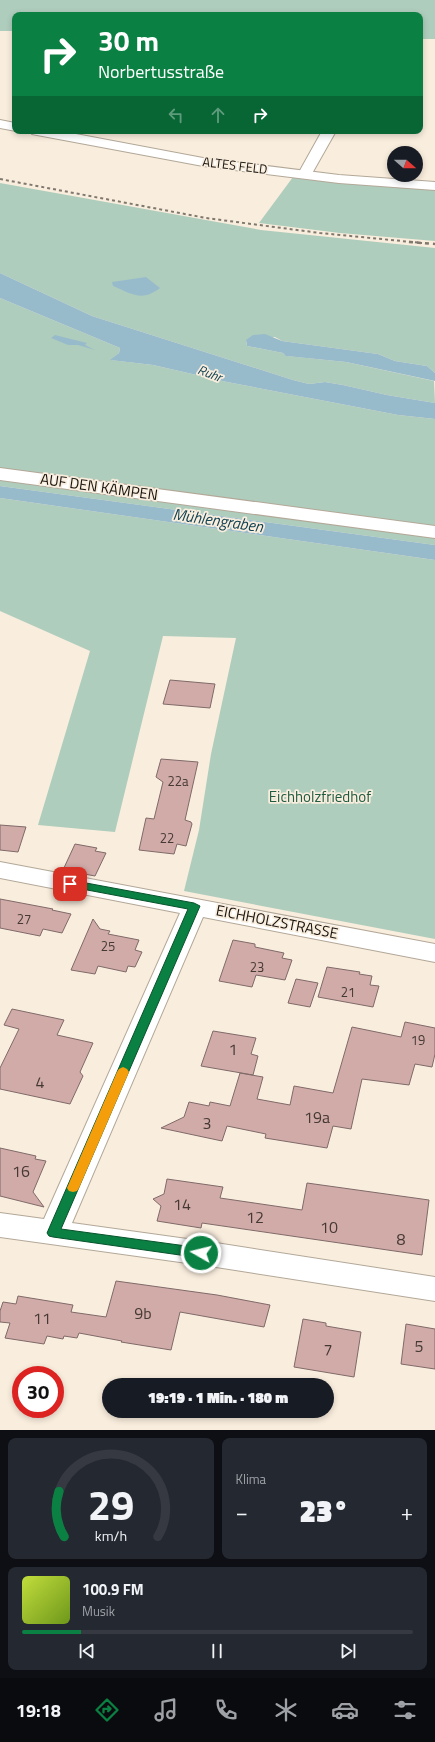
<!DOCTYPE html>
<html lang="de">
<meta charset="utf-8">
<style>
:root{--surface:#171b24;--page:#242831;--text:#f1f3f6;--muted:#9ea1a6;--line:#363941;--accent:#0b8043}
body{margin:0;font-family:"Titillium Web",sans-serif;background:var(--page);color:var(--text);height:100vh;display:flex;flex-direction:column;font-size:15px;white-space:nowrap}
*{box-sizing:border-box;margin:0}
p{font-size:13px;color:var(--muted)}
.icon{flex:none;width:22px;height:22px;fill:none;stroke:currentColor;stroke-width:2;stroke-linecap:round;stroke-linejoin:round}
.map{position:relative;height:1430px;overflow:hidden}
.details{display:flex;flex-direction:column;gap:8px;padding:8px;background:#0d0f14;flex:1}
.details>*{flex:none}
.hud{position:absolute;left:12px;top:12px;width:411px;height:122px;border-radius:8px;box-shadow:0 2px 6px #0003;background:#0b8043;color:#fff;overflow:hidden}
.needle{width:26px;rotate:111deg}
.fabs{position:absolute;left:387px;top:146px;display:grid;gap:8px}
.fabs a{display:grid;place-items:center;width:36px;height:36px;border-radius:50%;background:var(--surface);box-shadow:0 2px 6px #0003;font-size:20px}
.speed{position:absolute;left:12px;top:1366px;display:flex;gap:8px;font-size:20px;font-weight:700;text-align:center}
.speed>*{display:grid;place-content:center;width:52px;height:52px;border-radius:50%;background:var(--surface);box-shadow:0 2px 6px #0003;line-height:1}
.speed .limit{border:6px solid #d22;background:#fff;color:#111}
.pin{position:absolute;display:grid;place-items:center;width:34px;height:34px;color:#fff;margin:-17px;border-radius:8px;box-shadow:0 2px 6px #0006}
.me{position:absolute;width:44px;margin:-22px;rotate:278deg;stroke-linejoin:round;filter:drop-shadow(0 0 3px #0008)}
.turn{display:flex;align-items:center;gap:14px;height:84px;padding:0 20px;font-size:18px}
.turn .icon{width:52px;height:52px;stroke-width:2.5}
.turn b{display:block;font-size:28px;line-height:34px}
.lanes{display:flex;align-items:center;height:38px;padding:0 20px;background:#0003;justify-content:center;gap:20px;direction:ltr}
.lanes .off{opacity:.35}
.big{font-size:30px;font-weight:800;line-height:1.1}
.details .card{flex:1;display:flex;flex-direction:column;justify-content:center;gap:6px;min-width:0;padding:0 14px;border-radius:8px;background:var(--page)}
.details .dial{align-items:center;gap:0}
.dial svg{height:104px;overflow:visible;fill:none;stroke:var(--line);stroke-width:7;stroke-linecap:round;text-anchor:middle}
.dial text{fill:var(--text);stroke:none}
.song{display:flex;align-items:center;gap:12px}
.cover{width:48px;height:48px;border-radius:6px;background:linear-gradient(135deg,hsl(70 70% 55%),hsl(80 70% 35%))}
.played{height:4px;border-radius:2px;background:linear-gradient(90deg,var(--accent) 15%,var(--line) 15%)}
.keys{display:flex;justify-content:space-around;direction:ltr}
.heat{display:flex;justify-content:space-between;align-items:center;font-size:22px;direction:ltr}
.details .tiles{flex:1;display:grid;gap:8px;grid-template-columns:1fr 1fr}
.card:last-child{grid-column:span 2}
.trip{position:absolute;left:102px;top:1378px;width:232px;height:40px;border-radius:20px;background:var(--surface);box-shadow:0 2px 6px #0003;font-weight:800;line-height:40px;text-align:center}
.dock{display:flex;height:64px;justify-content:space-around;align-items:center;background:#090b0e;color:var(--muted)}
.dock .icon{width:28px;height:28px}
.dock .active{color:var(--accent)}
.dock b{font-size:18px;color:var(--text)}
.map>svg:first-child{display:block}
.green{fill:#afcdbd}
.water{fill:#98bbcb}
.building{fill:#d1aba8;stroke:#7f6a69}
.lines{fill:none;stroke-linecap:round;stroke-linejoin:round}
.minor-casing{stroke:#b3a898;stroke-width:2}
.major-casing{stroke:#b3a898;stroke-width:2}
.minor{fill:#fff;fill-rule:evenodd}
.major{fill:#fff;fill-rule:evenodd}
.rail-far1{stroke:#80786e;stroke-width:2;stroke-dasharray:3 3;stroke-linecap:butt}
.rail{stroke:#80786e;stroke-width:2.5;stroke-dasharray:4 4;stroke-linecap:butt}
.route{fill:#0b8043;stroke:#07532c}
.slow{fill:#f59e0b}
.labels{text-anchor:middle;stroke-width:3.5;stroke-linejoin:round;paint-order:stroke}
.far-street-label{font-size:13px;fill:#17130e;stroke:#f9eddd}
.far-water-label{font-size:13px;font-style:italic;fill:#104254;stroke:#f9eddd}
.number-label{font-size:13px;fill:#463934}
.street-label{font-size:15px;fill:#17130e;stroke:#f9eddd}
.park-label{font-size:15px;fill:#1f5b42;stroke:#f9eddd}
.water-label{font-size:16px;font-style:italic;fill:#104254;stroke:#f9eddd}
.near-number-label{font-size:16px;fill:#463934}
</style>
<div class="map">
<svg width="435" height="1430" viewBox="0 0 435 1430">
<rect width="100%" height="100%" fill="#f9eddd"/>
<path class="green" d="M0,0H435V39H420V15H15V31H0Z
M293,177L435,190V241L340,233L259,223Z
M0,183L261,230L435,248V373L427,366L395,361L378,354L282,341L275,337L246,341L247,346L283,353L287,356L346,362L434,381L435,403L387,395L343,385L325,382L309,384L293,380L92,316L0,273Z
M0,298L120,348L119,353L111,360L153,365L227,382L398,415L435,419V530L0,470Z
M0,475L435,535V545L0,486Z
M0,498L435,560V939L184,891L199,830L211,754L236,638L163,636L115,832L38,825L90,651L0,611Z"/>
<path class="water" d="M0,273L92,316L293,380L309,384L325,382L343,385L387,395L435,403V419L398,415L227,382L153,365L110,360L119,353L120,348L0,298Z
M146,277L160,288C142,302 132,294 113,286L112,282Z
M265,334L282,341L378,354L395,361L427,366L435,373V381L346,362L286,356L283,353L247,346L246,340L253,335Z
M55,335L87,343L85,345L95,350L78,345H68L51,338Z
M0,486L435,545V560L0,498Z"/>
<path class="building" d="M170,680L215,684L210,708L163,704Z
M161,759L198,762L185,820L191,822L192,824L186,846L177,844L174,854L139,850L146,818L154,819L163,782L156,777Z
M0,825L26,827L18,852L0,850Z
M75,844L97,848L95,851L106,853L95,876L63,870Z
M0,899L53,909L52,910L71,914L62,933L43,929L40,936L0,928Z
M93,919L100,929L110,931L108,934L139,940L135,950L142,952L135,967L128,966L126,972L98,966L95,974L71,970Z
M233,940L255,944V947L284,953L282,958L292,960L285,980L256,975L252,987L219,981Z
M327,967L360,972L359,974L372,976L370,985L379,986L373,1007L318,997Z
M296,979L318,983L310,1007L288,1003Z
M12,1009L64,1020L57,1035L93,1043L80,1072L83,1076L70,1104L0,1089V1068L19,1029L4,1025Z
M405,1022L435,1028V1054L432,1067L415,1064L409,1085L362,1079L351,1129L333,1126L327,1148L265,1138L266,1134L227,1126L222,1141L161,1128L184,1117L189,1102L209,1106L210,1102L230,1106L240,1073L263,1077L257,1099L290,1105L294,1086L333,1093L352,1027L401,1037Z
M213,1031L256,1038L251,1054L258,1056L253,1075L201,1066Z
M0,1148L36,1156L35,1159L46,1161L33,1192L44,1207L0,1196Z
M167,1179L223,1187L220,1198L302,1210L307,1183L429,1200L422,1255L202,1223L201,1228L157,1221L161,1206L153,1199L164,1194Z
M116,1281L217,1295L270,1305L264,1327L180,1312L171,1350L121,1342L122,1341L79,1333L77,1338L64,1336L63,1339L47,1336L44,1344L5,1338L10,1323L0,1322V1311L3,1302L16,1304L18,1296L73,1305L71,1312L106,1317Z
M303,1319L326,1323V1326L361,1332L354,1377L294,1367Z
M406,1324L435,1329V1369L401,1364Z"/>
<g class="lines">
<g class="minor-casing">
<path id="minor" d="M322,131H336L310,177L305,178L300,177L298,174Z
M0,468L435,526V538L0,480Z
M0,862L435,944V962L203,917L72,1223L216,1243L435,1277V1301L216,1267L0,1237V1213L44,1219L180,913L0,878Z"/>
</g>
<g class="major-casing">
<path id="major" d="M0,120L15,123L16,131L0,128Z
M30,131H60L203,158L339,175L435,182V190L339,183L203,166L37,135L32,134Z"/>
</g>
<use href="#minor" class="minor"/>
<use href="#major" class="major"/>
<path class="rail-far1" d="M0,179L206,218L320,233L422,243"/>
<path class="rail" d="M409,242L435,244"/>
</g>
<path class="route" d="M70,880L194,903L200,906L61,1229L201,1248L206,1250L207,1253L206,1257L201,1258L53,1237L49,1236L47,1233L188,909L66,886L65,884L66,881Z"/>
<path class="slow" d="M123,1067L127,1069L129,1072L79,1188L77,1191L73,1192L69,1191L67,1188L117,1072L119,1069Z"/>
<g class="labels">
<g class="far-street-label">
<text transform="translate(235 165) rotate(7)" y="5">ALTES FELD</text>
</g>
<g class="far-water-label">
<text transform="translate(210 373) rotate(21)" y="5">Ruhr</text>
</g>
<g class="number-label">
<text x="178" y="786">22a</text>
<text x="167" y="843">22</text>
<text x="24" y="924">27</text>
<text x="108" y="951">25</text>
<text x="257" y="972">23</text>
<text x="348" y="997">21</text>
<text x="418" y="1045">19</text>
</g>
<g class="street-label">
<text transform="translate(99 487) rotate(8)" y="5">AUF DEN KÄMPEN</text>
<text transform="translate(277 922) rotate(11)" y="5">EICHHOLZSTRASSE</text>
</g>
<g class="park-label">
<text x="320" y="802">Eichholzfriedhof</text>
</g>
<g class="water-label">
<text transform="translate(218 520) rotate(8)" y="6">Mühlengraben</text>
</g>
<g class="near-number-label">
<text x="233" y="1055">1</text>
<text x="40" y="1088">4</text>
<text x="317" y="1123">19a</text>
<text x="207" y="1129">3</text>
<text x="21" y="1177">16</text>
<text x="182" y="1210">14</text>
<text x="255" y="1223">12</text>
<text x="329" y="1233">10</text>
<text x="401" y="1245">8</text>
<text x="143" y="1319">9b</text>
<text x="42" y="1324">11</text>
<text x="419" y="1352">5</text>
<text x="328" y="1355">7</text>
</g>
</g>
</svg>
<div class="fabs">
<a><svg class="needle" viewBox="-14 -14 28 28"><path d="M0-13l5 13h-10z" fill="#e53935"/><path d="M0 13l5-13h-10z" fill="#9ea1a6"/></svg></a>
</div>
<div class="speed"><div class="limit">30</div></div>
<div class="pin" style="left:70px;top:884px;background:#d93025"><svg class="icon" aria-label="arrive" viewBox="0 0 24 24"><path d="M6 21V4h12l-3 4 3 4H6"/></svg></div>
<svg class="me" style="left:201px;top:1253px" viewBox="-20 -20 40 40"><circle r="17" fill="#0b8043" stroke="#fff" stroke-width="3"/><path d="M0-11L8 9 0 5-8 9z" fill="#fff"/></svg>
<div class="trip">19:19 · 1 Min. · 180 m</div>
<div class="hud">
<div class="turn"><svg class="icon" aria-label="right" viewBox="0 0 24 24"><path d="M7 20v-9h11M14 6l5 5-5 5"/></svg><div><b>30 m</b>Norbertusstraße</div></div>
<div class="lanes"><svg class="icon off" aria-label="left" viewBox="0 0 24 24"><path d="M17 20v-9H6M10 6l-5 5 5 5"/></svg><svg class="icon off" aria-label="ahead" viewBox="0 0 24 24"><path d="M12 20V5M6 11l6-6 6 6"/></svg><svg class="icon" aria-label="right" viewBox="0 0 24 24"><path d="M7 20v-9h11M14 6l5 5-5 5"/></svg></div>
</div>
</div>
<section class="details">
<div class="tiles">
<div class="card dial"><svg viewBox="0 0 100 80">
<path d="M14 69A42 42 0 1 1 86 69"/>
<path d="M14 69A42 42 0 0 1 10 34" stroke="#0b8043"/>
<text x="50" y="56" font-size="32" font-weight="700">29</text>
<text x="50" y="72" font-size="11">km/h</text>
</svg></div>
<div class="card"><p>Klima</p>
<div class="heat"><a>−</a><b class="big">23°</b><a>+</a></div>
</div>
<div class="card">
<div class="song"><i class="cover"></i><div><b>100.9 FM</b><p>Musik</p></div></div>
<div class="played"></div>
<div class="keys"><svg class="icon" aria-label="previous" viewBox="0 0 24 24"><path d="M18 5L8 12l10 7zM5 5v14"/></svg><svg class="icon" aria-label="pause" viewBox="0 0 24 24"><path d="M8 5v14M16 5v14"/></svg><svg class="icon" aria-label="next" viewBox="0 0 24 24"><path d="M6 5l10 7-10 7zM19 5v14"/></svg></div>
</div>
</div>
</section>
<nav class="dock">
<b>19:18</b>
<svg class="icon active" aria-label="directions" viewBox="0 0 24 24"><path d="M12 3l9 9-9 9-9-9zM9 14v-3h6M13 9l2 2-2 2"/></svg>
<svg class="icon" aria-label="music" viewBox="0 0 24 24"><path d="M9 18V5l10-2v13"/><circle cx="6" cy="18" r="3"/><circle cx="16" cy="16" r="3"/></svg>
<svg class="icon" aria-label="phone" viewBox="0 0 24 24"><path d="M5 4h4l2 5-3 2q2 4 5 5l2-3 5 2v4C11 20 4 13 5 4z"/></svg>
<svg class="icon" aria-label="climate" viewBox="0 0 24 24"><path d="M12 3v18M4 7l16 10M4 17L20 7"/></svg>
<svg class="icon" aria-label="car" viewBox="0 0 24 24"><path d="M5 17H2v-5l4-1 3-4h7l3 4 3 1v5h-3M9 17h6M6 11h13"/><circle cx="7" cy="17" r="2"/><circle cx="17" cy="17" r="2"/></svg>
<svg class="icon" aria-label="filters" viewBox="0 0 24 24"><path d="M4 7h16M4 17h16"/><circle cx="9" cy="7" r="2"/><circle cx="15" cy="17" r="2"/></svg>
</nav>
